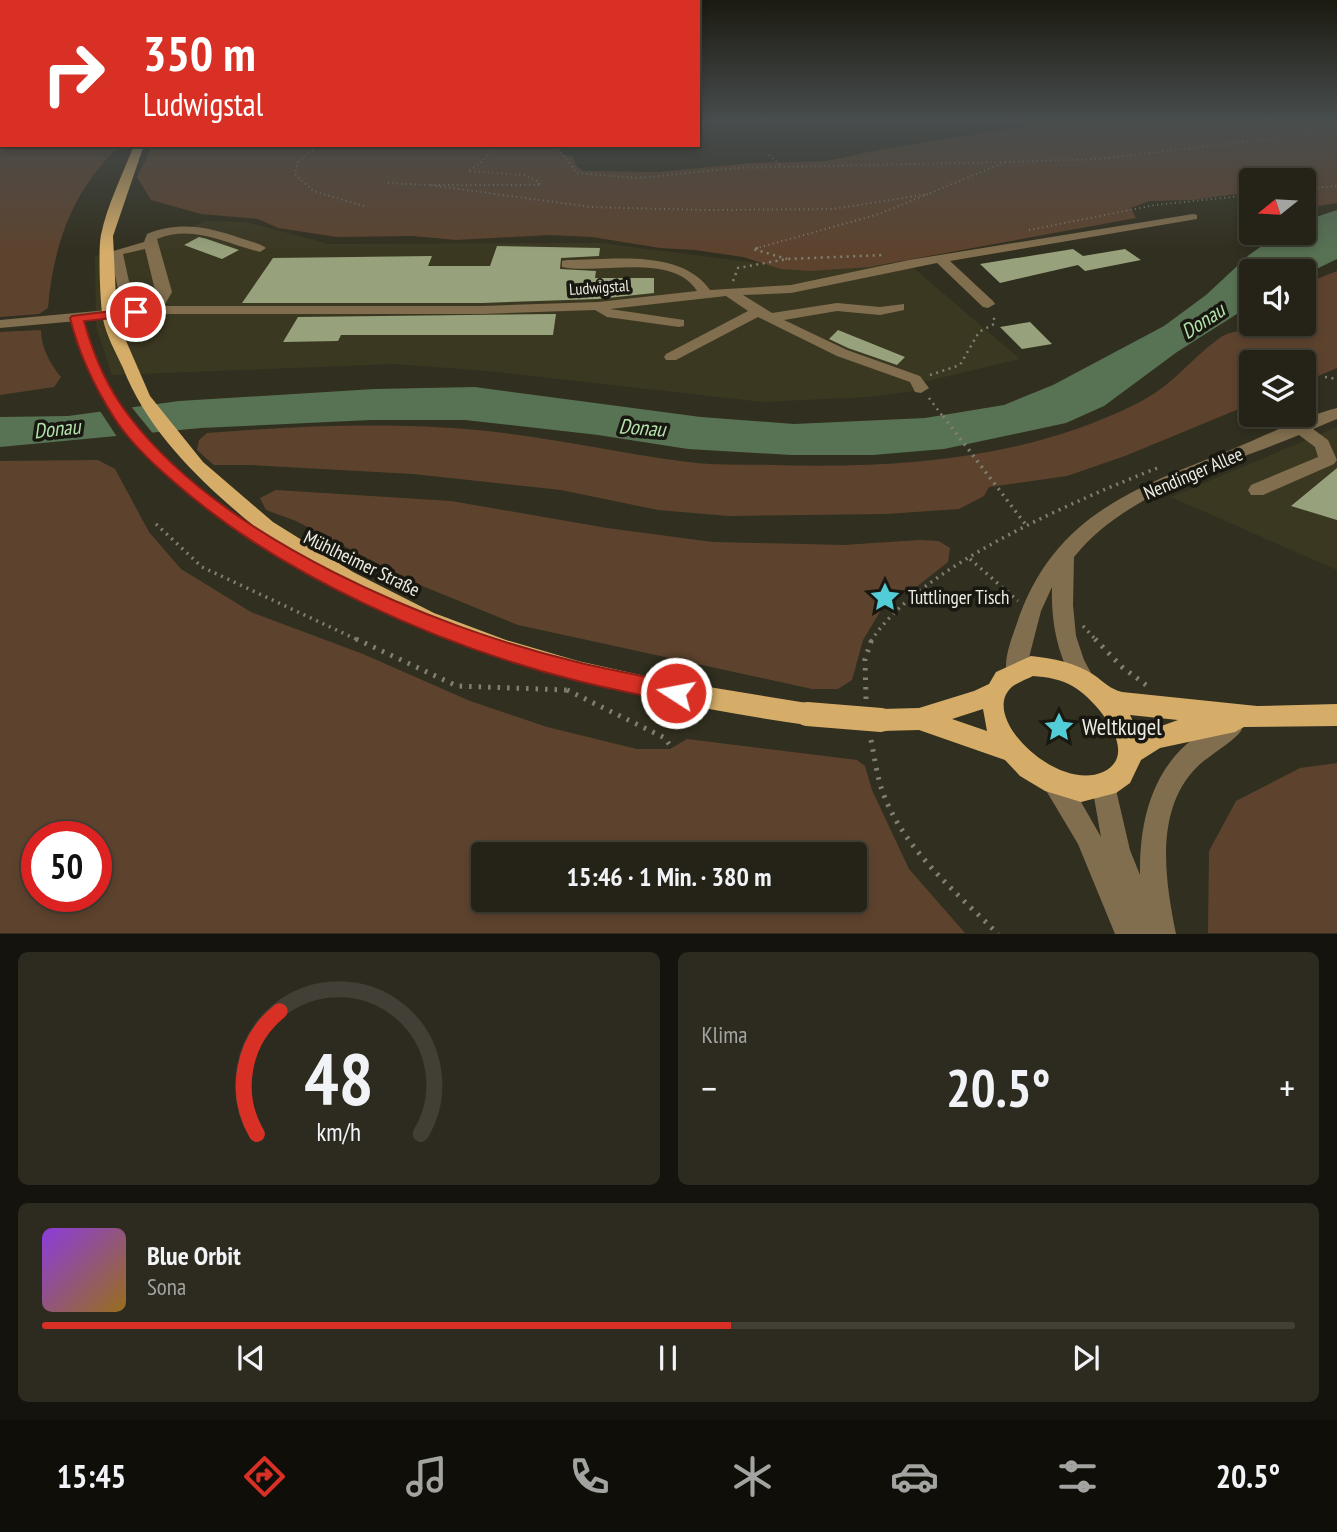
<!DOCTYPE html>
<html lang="de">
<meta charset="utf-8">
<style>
:root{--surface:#252317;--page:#2d2b20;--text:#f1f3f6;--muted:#a3a4a1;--line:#424036;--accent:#d93025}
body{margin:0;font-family:"PT Sans Narrow",sans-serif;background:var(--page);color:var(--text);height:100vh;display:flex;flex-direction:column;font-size:26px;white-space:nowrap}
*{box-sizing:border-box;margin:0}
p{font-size:23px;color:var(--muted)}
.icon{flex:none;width:38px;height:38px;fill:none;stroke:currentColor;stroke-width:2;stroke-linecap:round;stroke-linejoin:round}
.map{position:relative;height:934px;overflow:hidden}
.panel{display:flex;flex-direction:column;gap:18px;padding:18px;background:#14130d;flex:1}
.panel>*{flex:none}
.top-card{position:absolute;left:0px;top:0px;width:700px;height:147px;box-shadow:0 4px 10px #0003,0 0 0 2px var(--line);background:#d93025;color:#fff;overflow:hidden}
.needle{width:46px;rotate:252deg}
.tools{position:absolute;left:1239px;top:168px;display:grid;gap:14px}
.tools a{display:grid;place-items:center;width:77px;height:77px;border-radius:7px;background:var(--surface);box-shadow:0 4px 10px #0003,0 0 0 2px var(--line);font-size:35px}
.speed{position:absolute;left:21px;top:821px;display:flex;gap:14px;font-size:35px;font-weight:700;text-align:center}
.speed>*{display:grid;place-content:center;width:91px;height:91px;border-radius:50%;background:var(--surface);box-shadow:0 4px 10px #0003,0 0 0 2px var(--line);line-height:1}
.speed .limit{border:10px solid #d22;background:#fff;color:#111}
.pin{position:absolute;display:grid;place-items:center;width:60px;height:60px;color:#fff;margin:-30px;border:4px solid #fff;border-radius:50%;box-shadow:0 2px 7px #0007}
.me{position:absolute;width:77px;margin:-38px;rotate:281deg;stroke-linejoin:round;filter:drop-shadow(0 0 5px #0008)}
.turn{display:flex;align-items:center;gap:24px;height:147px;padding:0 28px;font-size:32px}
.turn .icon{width:91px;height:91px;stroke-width:2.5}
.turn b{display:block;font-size:49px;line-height:60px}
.big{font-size:52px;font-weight:600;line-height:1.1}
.panel .widget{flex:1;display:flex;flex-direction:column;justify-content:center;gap:10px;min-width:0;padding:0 24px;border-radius:10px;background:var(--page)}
.panel .dial{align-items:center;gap:0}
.dial svg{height:182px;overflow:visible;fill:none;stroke:var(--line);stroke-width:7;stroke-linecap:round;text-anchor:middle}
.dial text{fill:var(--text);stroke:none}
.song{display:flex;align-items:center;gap:21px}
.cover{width:84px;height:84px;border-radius:10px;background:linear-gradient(135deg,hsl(270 70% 55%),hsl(40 70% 35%))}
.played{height:7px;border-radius:4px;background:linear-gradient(90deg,var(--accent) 55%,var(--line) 55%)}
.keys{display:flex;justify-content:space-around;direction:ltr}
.heat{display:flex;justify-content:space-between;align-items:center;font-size:38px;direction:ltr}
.panel .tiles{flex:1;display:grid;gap:18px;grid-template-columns:1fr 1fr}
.widget:last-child{grid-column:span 2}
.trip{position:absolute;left:471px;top:842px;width:396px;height:70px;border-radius:7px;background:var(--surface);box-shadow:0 4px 10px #0003,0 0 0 2px var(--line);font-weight:600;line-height:70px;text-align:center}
.tabs{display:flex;height:112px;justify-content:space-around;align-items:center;background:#0f0e09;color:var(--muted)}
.tabs .icon{width:49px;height:49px}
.tabs .selected{color:var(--accent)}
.tabs b{font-size:32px;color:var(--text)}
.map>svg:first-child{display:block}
.built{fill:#3b3822}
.green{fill:#5d432e;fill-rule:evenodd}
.water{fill:#587254}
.pier{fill:#312f1f}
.building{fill:#97a27c}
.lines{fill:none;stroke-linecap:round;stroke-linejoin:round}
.path-far3{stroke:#807f71;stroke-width:2;stroke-dasharray:1 3.5;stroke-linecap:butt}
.path-far2{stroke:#807f71;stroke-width:2.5;stroke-dasharray:2 4.5;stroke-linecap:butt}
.path-far1{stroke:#807f71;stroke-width:3.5;stroke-dasharray:2 5;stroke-linecap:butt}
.path{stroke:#807f71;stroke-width:5;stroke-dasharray:2.5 7;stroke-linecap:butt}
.minor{fill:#816e4e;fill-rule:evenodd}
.major{fill:#d5ad69;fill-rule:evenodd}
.major-bridge{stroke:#d5ad69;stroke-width:24}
.route{fill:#d93025;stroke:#8d1f18;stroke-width:2}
.labels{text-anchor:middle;stroke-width:7;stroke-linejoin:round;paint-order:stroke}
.far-street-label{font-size:16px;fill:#eeede3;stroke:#181710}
.street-label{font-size:19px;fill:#eeede3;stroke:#181710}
.poi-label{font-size:19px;fill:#eeede3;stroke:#181710;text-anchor:start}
.water-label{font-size:21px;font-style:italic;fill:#b3e1ac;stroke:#181710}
.near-poi-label{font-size:23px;fill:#eeede3;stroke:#181710;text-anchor:start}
</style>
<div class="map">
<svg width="1337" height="934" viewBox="0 0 1337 934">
<rect width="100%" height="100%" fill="#312f1f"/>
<path class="built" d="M206,221L247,222L329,244L601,243L758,263L909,264L1020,359L911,385L914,391L869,397L762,402L487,371L395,364L112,375L96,326L95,256L176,233Z
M1337,427V570L1171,497Z"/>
<path class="green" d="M0,120L2,145H121C73,188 53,246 48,308L39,314L0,317Z
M1060,120H1337V203L1319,206L1305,202L1304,180H1251V192L1193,200L1149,201L1131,208L1136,218L869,267L810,271L781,269L743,257L695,250L660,248L592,237L549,235L456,240L412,236L337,237L278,228L258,219L201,214L151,200L137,177L153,145H556L563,154L573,157L576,166L583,171L658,172L751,163L826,161L883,149L1017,128L1025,123Z
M1337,271V368L1304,382V362H1251V404L1125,456L1067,476L989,487L984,496L959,509L886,514L729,516L658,510L561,490L413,474L251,465H214L197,450L199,440L207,433C297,426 388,422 478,430C549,437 618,453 688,462C715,466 743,464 770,465C893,469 1024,460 1136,404C1173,386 1190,359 1221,337C1231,331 1242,332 1251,325V315V324H1304V284Z
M41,330C41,347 50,364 61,377L54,387L0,395V332Z
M98,460L115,469L149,532L181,569L251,612L363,654L470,701L547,727L637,749H670L687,739L857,760L865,766L872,790L909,869L965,933H0V461ZM96,836V896H37V836ZM854,854V900H483V854Z
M276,490L451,501L607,528L713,542L844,545L919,540L939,541L950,548L948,562L915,588L886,602L863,640L852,680L838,689H812L518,625L415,583L296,521L266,510L260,498Z
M1337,763V933H1208L1209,851L1236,801L1300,768Z"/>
<path class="water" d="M1337,210V259L1304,275V271H1251V305L1177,352L1104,406L1066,423L944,449L873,455H791L688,449L598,435L465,420H371L201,428L0,447V417L68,416L179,401L374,389L475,387L701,417L794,424L925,418L1004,405L1053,385L1164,326L1206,295L1249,255L1280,233H1304V221Z"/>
<path class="pier" d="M129,404L155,436L119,440L98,408Z"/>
<path class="building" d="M199,237L207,239L239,250L222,259L184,245Z
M497,246L600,248L599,256L561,258L560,269L596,271L595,278H654V293L598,299L482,303H242L273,258L432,256L428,266H490Z
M1073,249L1083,256L1125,249L1141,260L1085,271L1078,265L1000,283L980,264Z
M556,314L553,335H341L338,341L283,342L298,317Z
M1030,322L1052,344L1022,349L1000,327Z
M838,330L905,357L897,365L848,348L829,339Z
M1337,468V520L1291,506Z"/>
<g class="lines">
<path class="path-far3" d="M320,145L298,162L295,174L313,191L367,207
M496,145L478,165L468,171L524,175L539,182V185
M532,145H550
M555,145L577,173L638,178L737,168L1005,162L928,194
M769,155L781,166
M1005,162L1099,159L1337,131
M388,183L429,185
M539,185H429L591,207L702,210L833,209L928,194L879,214L754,249
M1304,189L1337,186
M1029,230L1155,205L1251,195"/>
<path class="path-far2" d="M758,248L753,249L787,259
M733,281L738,268L787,259L884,255
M930,375L960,365L979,332L994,324V314
M1325,377L1337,379
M929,398L944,418"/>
<path class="path-far1" d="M943,416L1026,525
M156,524L202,567L360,641
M970,559L1018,601
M1083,626L1097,641
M871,641C918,567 1078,499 1160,467"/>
<path class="path" d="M356,639L457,686L567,690L569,686
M1095,639L1122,667L1146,685
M567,690L665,738L669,744
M866,699L865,659L872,639
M871,740C875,759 877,779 885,798C907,852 958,894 998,934"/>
<path class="minor" d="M1193,214L1197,215V219L950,261L993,301L995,304L988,308L983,307L937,263L791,293L743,295L772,313L837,303L880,307L904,304V310L880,315L837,311L784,320L847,350L920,376L929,388L921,393L915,392L910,382L837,356L758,317L676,360H666L664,357L666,354L748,311L726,296L610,309L684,320V326L679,327L607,317L595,310L482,314H155L0,328V320L150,306L154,298L121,303L110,252L144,242L147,234C179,221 208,227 240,238C249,241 259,243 266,248L260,252C225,243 192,224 157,239L172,292L164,306H482L598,302L697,291C672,252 601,275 562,267V261L567,260C611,260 681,248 710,290L791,285L909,260ZM145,249L155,290L132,295L123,254Z
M1337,408V419L1313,429L1328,440L1337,460L1334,464L1263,495H1251L1248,490L1251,485L1318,457L1315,447L1299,435C1224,466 1126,492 1074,557L1073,605L1076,636L1084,660L1095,680L1092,687L1084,690L1076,687C1058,655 1051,625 1052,587L1041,611L1024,677L1016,680L1008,677C1002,663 1011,640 1016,626C1052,515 1135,488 1233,449C1267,435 1302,417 1337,408Z
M1230,718L1238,721L1242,729C1237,740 1209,755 1197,767C1154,810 1165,880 1176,934H1115L1078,844L1047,792L1044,783L1047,774L1056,771L1065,774L1101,837L1092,786L1095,777L1104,774L1113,777L1130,850L1140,875C1139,805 1161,745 1230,718Z"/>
<path class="major" d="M134,145H144L113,236L117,320L150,396L203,462L273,522L353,572L434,613L506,640L578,661L654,678L807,703L815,706L819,714L815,722L807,725C601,695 388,646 228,504C185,466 144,422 123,368C116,353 106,335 103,319C100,303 98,249 101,235C107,205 123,174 134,145Z
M1031,656C1053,658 1076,663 1094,675C1104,682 1110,689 1122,692L1257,706L1337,704V726L1244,727L1235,732L1160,748L1141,760L1130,783L1116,793L1081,802L1045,791L1020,776L1005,760L919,730L881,731L873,728L869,720L873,712L881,709L919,708L974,691L989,684L996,672ZM1033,676C1047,677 1061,679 1074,687C1096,700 1142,754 1103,772C1057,793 976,715 1013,686C1019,682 1027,679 1033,676ZM983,709L987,731L952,719ZM1130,715L1178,720L1139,734Z"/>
<path class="major-bridge" d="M807,714L881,720"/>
</g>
<linearGradient id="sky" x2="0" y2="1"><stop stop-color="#1b1a11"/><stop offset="0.48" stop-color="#484d4d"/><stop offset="1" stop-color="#484d4d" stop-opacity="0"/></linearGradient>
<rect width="1337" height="251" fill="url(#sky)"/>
<path class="route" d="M136,308L142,312L140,315L84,321C93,354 108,389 129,416C222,539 431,627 577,662C610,670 643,676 676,683L683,686L686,693L683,700L676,703C643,695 610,689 578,681C440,646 279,575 173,481C152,463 130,442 115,419C95,388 79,354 70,318L72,316Z"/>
<defs>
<g id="sight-bare" transform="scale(2.415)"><path d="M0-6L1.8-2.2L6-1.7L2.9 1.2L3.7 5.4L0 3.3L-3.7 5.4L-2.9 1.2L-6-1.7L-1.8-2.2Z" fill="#52ccd6" stroke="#181710" stroke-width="2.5" paint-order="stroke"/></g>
</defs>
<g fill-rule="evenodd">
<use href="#sight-bare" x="885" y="597"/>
<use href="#sight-bare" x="1059" y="727"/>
</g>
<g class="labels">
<g class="far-street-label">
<text transform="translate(599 287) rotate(-4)" y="6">Ludwigstal</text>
</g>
<g class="street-label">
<text transform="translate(1193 473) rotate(-23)" y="7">Nendinger Allee</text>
<text transform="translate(362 563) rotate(26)" y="7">Mühlheimer Straße</text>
</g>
<g class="poi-label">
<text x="908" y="604">Tuttlinger Tisch</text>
</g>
<g class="water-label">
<text transform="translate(1203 321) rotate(-33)" y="7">Donau</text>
<text transform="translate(642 428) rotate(4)" y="7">Donau</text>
<text transform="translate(57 429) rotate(-6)" y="7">Donau</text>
</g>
<g class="near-poi-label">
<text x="1082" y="735">Weltkugel</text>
</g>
</g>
</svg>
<div class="tools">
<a><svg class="needle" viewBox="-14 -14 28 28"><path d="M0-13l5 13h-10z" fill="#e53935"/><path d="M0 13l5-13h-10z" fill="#a3a4a1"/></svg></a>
<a><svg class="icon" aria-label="sound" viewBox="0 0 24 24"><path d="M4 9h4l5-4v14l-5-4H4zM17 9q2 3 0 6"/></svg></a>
<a><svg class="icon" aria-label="layers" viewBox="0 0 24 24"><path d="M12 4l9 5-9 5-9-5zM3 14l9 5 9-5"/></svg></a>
</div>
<div class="speed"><div class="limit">50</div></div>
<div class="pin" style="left:136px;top:312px;background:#d93025"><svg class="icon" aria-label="arrive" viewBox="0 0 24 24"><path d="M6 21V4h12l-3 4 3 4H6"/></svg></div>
<svg class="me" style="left:676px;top:693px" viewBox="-20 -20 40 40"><circle r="17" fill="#d93025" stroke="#fff" stroke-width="3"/><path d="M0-11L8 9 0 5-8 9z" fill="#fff"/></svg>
<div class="trip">15:46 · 1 Min. · 380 m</div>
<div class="top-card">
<div class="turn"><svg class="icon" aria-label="right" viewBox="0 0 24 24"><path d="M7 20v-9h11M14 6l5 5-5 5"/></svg><div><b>350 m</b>Ludwigstal</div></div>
</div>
</div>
<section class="panel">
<div class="tiles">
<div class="widget dial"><svg viewBox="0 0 100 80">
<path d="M14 69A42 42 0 1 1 86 69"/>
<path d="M14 69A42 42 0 0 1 24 15" stroke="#d93025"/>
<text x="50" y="56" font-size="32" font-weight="700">48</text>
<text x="50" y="72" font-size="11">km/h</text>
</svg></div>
<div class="widget"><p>Klima</p>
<div class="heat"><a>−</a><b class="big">20.5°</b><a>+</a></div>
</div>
<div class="widget">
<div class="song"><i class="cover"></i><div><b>Blue Orbit</b><p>Sona</p></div></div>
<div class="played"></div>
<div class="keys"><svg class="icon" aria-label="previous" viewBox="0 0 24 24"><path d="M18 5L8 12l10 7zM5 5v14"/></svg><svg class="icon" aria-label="pause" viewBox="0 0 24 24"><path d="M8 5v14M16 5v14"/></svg><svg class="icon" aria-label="next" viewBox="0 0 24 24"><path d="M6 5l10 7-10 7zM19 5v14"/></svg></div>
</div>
</div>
</section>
<nav class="tabs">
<b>15:45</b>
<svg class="icon selected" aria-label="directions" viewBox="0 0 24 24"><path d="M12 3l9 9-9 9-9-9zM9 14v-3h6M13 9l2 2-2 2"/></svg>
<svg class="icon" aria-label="music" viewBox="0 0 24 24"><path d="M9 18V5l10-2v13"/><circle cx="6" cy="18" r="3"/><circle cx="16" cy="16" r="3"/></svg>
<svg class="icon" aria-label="phone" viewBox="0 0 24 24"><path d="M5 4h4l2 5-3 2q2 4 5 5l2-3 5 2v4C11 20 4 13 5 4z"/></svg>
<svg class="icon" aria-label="climate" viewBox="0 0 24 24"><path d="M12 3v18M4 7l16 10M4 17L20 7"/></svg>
<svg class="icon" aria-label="car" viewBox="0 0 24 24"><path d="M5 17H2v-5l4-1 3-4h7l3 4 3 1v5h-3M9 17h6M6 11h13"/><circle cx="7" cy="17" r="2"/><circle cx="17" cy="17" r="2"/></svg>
<svg class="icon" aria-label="filters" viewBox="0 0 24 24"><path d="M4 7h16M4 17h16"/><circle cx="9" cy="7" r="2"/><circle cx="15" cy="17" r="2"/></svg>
<b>20.5°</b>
</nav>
